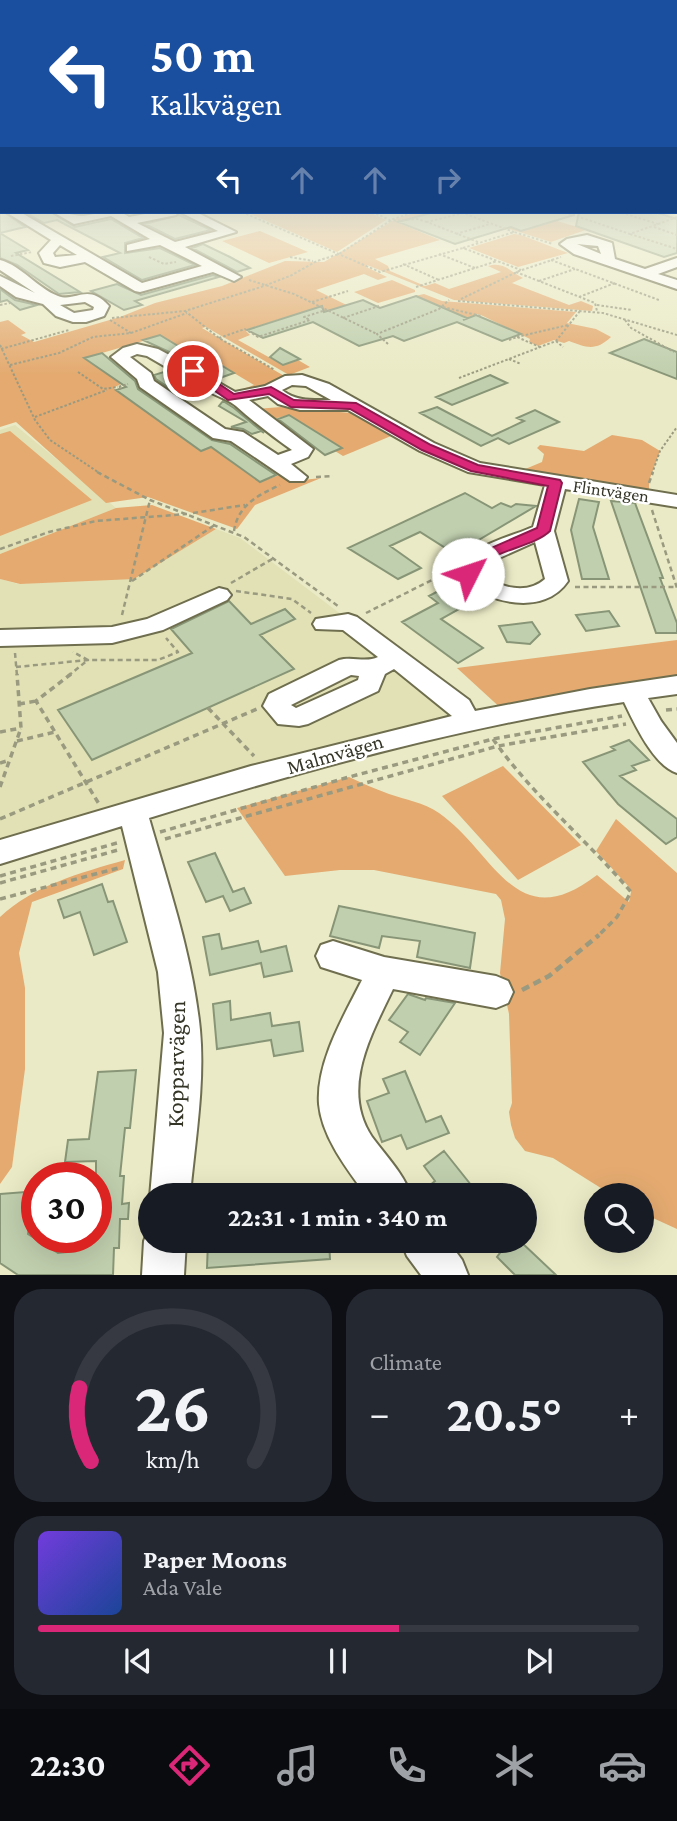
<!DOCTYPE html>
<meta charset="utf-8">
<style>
:root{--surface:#171b24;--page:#242831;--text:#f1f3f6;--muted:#9ea1a6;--line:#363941;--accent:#db2777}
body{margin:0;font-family:"Crimson Pro",serif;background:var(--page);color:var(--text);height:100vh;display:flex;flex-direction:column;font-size:26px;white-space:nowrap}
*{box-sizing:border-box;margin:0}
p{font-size:23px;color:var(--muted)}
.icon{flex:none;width:38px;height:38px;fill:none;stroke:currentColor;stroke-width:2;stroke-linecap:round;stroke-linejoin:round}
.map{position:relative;height:1275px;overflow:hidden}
.side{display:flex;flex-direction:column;gap:14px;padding:14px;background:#0d0f14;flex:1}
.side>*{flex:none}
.guide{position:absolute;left:0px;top:0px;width:677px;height:214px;box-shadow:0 7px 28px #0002;background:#1a4fa0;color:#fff;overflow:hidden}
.tools{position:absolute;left:584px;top:1183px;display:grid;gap:14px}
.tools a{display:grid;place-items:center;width:70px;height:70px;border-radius:50%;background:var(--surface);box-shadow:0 7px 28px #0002;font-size:35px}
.speed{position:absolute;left:21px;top:1162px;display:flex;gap:14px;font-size:35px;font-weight:700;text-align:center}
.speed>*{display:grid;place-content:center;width:91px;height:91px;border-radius:50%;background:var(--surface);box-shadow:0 7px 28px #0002;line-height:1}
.speed .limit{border:10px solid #d22;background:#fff;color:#111}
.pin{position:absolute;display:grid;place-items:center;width:60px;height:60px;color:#fff;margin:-30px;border:4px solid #fff;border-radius:50%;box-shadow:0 2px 7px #0007}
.me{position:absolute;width:77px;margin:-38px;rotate:49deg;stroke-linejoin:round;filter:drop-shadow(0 0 5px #0008)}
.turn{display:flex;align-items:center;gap:24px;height:147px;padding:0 35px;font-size:32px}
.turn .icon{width:91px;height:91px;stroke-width:2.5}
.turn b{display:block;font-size:49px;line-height:60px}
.lanes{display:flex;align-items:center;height:66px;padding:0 35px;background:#0003;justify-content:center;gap:35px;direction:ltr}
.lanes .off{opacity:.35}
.big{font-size:52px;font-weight:700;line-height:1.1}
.side .widget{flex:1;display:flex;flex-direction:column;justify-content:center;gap:10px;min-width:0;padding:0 24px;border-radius:28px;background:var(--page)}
.side .dial{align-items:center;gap:0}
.dial svg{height:182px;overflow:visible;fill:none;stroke:var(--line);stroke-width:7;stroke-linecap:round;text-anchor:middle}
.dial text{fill:var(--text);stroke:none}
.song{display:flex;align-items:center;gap:21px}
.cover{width:84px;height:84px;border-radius:10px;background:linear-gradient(135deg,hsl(260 70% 55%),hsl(220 70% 35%))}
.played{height:7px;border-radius:4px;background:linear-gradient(90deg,var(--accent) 60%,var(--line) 60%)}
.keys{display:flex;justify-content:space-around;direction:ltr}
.heat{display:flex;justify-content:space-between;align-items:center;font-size:38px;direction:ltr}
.side .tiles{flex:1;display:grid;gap:14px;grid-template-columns:1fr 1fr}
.widget:last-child{grid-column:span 2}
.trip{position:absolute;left:138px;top:1183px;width:399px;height:70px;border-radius:35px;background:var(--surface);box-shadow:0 7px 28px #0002;font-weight:700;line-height:70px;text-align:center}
.tabs{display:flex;height:112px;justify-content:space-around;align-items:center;background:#090b0e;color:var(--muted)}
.tabs .icon{width:49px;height:49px}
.tabs .selected{color:var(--accent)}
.tabs b{font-size:32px;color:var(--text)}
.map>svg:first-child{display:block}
.built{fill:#e1e1b5}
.green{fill:#e4aa70}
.building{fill:#c0cfae;stroke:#889677;stroke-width:2}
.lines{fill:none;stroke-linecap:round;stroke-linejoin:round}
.minor-casing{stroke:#6f6e4e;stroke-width:4}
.path-far3{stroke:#9a9a80;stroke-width:2;stroke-dasharray:2.5 2;stroke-linecap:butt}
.path-far2{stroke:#9a9a80;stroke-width:2.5;stroke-dasharray:5 3.5;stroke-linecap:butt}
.path-far1{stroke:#9a9a80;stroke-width:3.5;stroke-dasharray:6 4.5;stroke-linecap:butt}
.path{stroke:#9a9a80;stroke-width:4.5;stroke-dasharray:8 5;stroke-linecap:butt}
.minor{fill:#fff;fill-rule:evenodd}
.route{fill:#db2777;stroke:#8e194d;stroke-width:2}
.labels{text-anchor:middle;stroke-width:5;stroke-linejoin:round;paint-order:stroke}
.far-street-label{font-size:18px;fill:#353527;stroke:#fff}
.street-label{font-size:21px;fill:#353527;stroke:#fff}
.near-street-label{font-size:24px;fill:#353527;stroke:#fff}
</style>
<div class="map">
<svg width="677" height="1275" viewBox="0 0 677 1275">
<rect width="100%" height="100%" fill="#eaeac6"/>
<path class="built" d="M15,425L116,508L0,554V430Z
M216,529L240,538L469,711L297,755L0,845V579L18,584L133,578Z"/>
<path class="green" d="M246,212H369L386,220L337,252Z
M419,212H434L410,218L412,221L401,224L440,240L375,259L388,266L390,271L425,286L435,283L449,289L501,272L488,266C505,261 511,273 523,278L512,283L569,305L581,301L593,306L592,311L454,300L367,265L366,267L387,277L378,280L364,274L316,290L377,320L429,302L415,296L424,294L442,301L576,312L567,323L596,329L611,337C596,351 587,348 569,341L564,343L554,340L538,346L529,342L530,339L483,316L478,314L466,318L453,312L384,337L296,314L245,330L250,335L238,340L283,365L298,360L310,367L289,375L206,327L202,328L286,377L260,388L232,393L254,385L209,358L201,360L160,336L85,358L121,384L113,388L201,451L211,447L260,482L285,473L303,480L321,478L255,505L237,529L148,497L106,503L16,422L0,427V322L8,320L26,333L21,335L34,342L120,317L155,303L222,286L285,261L324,262L397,218Z
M488,212H527L584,229L597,226L551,242L497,225L516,222Z
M260,231L308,252L269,263L222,241Z
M514,234L521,235L568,253L518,267L469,248Z
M392,280L415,290V292L378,303L354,292Z
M281,407L351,413L391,436L343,456L335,451L341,448L289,415L269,420L256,409Z
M10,431L92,500L0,536V434Z
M612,435L642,440L660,451L649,481V496L518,472L542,462L544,454L537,448L540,445L584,451Z
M152,505L216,529L134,579L20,584L0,579V554L116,508Z
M677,640V685L505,712L457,668Z
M503,766L581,845L518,880L442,796Z
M349,777C362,783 375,789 389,794C406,800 423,802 439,813C496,853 515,938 597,875L629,902L631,892L629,887L596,851L616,819L677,873V1229L642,1213V1195H612L553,1158L525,1151L515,1138L511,1125L509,1112L512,1103L509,1014L500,973L505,919L501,900L496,894L374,870H340L285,876L237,808Z
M125,860L123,869L32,902L19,953L25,988V1069L12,1167L0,1184V917C34,885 80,873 125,860Z"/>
<path class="building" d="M0,212H4L25,227L0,233Z
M25,212H51L75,227L111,219L143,238L125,243V253L160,248L195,265L142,280L103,257L120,253L57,220L44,223Z
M434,212H573L574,215L521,231L511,227L455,244L398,222Z
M579,212H655L677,219V253L664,257L576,226Z
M179,215L211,230L175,239L145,224Z
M0,233L28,250L16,253L80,292L59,294L17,265L0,258Z
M203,244L230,257L250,268L237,272L192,248Z
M213,275L219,277L135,301L142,305L124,310L91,291L117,284L141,295Z
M0,289L15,300L37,305L20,310L7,300L0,302Z
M416,296L467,318L463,320L476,315L521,334L502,341L457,322L404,341L393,336L359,346L313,322L263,338L247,330L322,306L324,312L363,300L380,308Z
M160,335L201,360L209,358L234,373L217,379L209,370L143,340Z
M644,339L677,352V379L610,353Z
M280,348L300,359L283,365L270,357Z
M102,353L135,381L138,389L212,440L230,444L276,475L260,482L211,447L201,451L116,390L126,387L84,358Z
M167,371L194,381L197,385L175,392L156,379L154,375Z
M490,375L507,383L452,405L436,397Z
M223,401L234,408L264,433L261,431L252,434L243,429L231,427L246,422L219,406Z
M437,407L492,436L524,421L517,418L535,410L559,422L509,444L498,438L481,446L420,413Z
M289,415L342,448L325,455L278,419Z
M465,493L492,508L501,503L511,507L516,504L536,506L455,554L420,532L390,546L421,568L398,579L348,548Z
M579,499L599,502L593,527L609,579H582L571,530Z
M611,501L635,503L663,578H660L677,623V633H656Z
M446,587L470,603L441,619L483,648L458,663L402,622L438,603L429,596Z
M229,601L251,624L285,609L295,619L260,635L294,669L92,760L58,710L192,653L171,629Z
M609,611L619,626L586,631L576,615Z
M532,622L540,634L530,644L507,642L499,626Z
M629,740L649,760L632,766L636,770L620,776L677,819V837L666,844L618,804L583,762L615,750L611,747Z
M215,853L233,892L244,888L251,903L230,911L223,896L206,902L188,862Z
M102,884L108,902L113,901L127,942L94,955L80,912L64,918L58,900Z
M339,906L475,933L470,968L417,957L420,941L382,936L379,948L330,936Z
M219,934L222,949L258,941L261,952L286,946L292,971L264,977L261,963L210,975L203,937Z
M408,994L425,1000L426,998L455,1003L420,1055L400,1042L408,1032L389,1020Z
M230,1001L231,1020L270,1013L272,1026L299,1022L303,1051L274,1056L271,1040L217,1049L213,1004Z
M136,1070L130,1128H125L120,1176H124L122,1204L129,1203L128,1219H120L119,1248H114L113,1275H18L0,1263V1194L25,1192L24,1200L32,1199L28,1234L58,1253L76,1251L78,1237H96V1161L65,1162L68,1140L89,1139L98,1072Z
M405,1071L426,1122L441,1116L449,1133L407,1149L401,1135L382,1142L367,1101L389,1093L383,1079Z
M444,1151L479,1195H418L435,1181L424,1166Z
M208,1241H329L330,1259L207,1268Z
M509,1241H520L556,1275H515L497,1257Z"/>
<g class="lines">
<g class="minor-casing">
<path id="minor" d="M6,212H20L142,283L202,266L160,245L127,251V245L150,239L111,216L74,224L53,212C62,212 67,214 75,215C93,219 110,203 129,217L156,212H178L176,215L137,223L175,242L218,231L180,212H196L236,232L185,247L241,277L234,281L213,272L140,292L135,291L85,262L60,267L44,263L39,253L51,240ZM60,245L77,255L55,257L53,253Z
M587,235L612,243L615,259L645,269L677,258V267L658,274L677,280V289L574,254L560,244L567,239ZM577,244L598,246L601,254Z
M0,260C22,266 37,288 58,296C76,303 87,282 109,306L104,316L86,322H73L56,316L43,304L16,297L0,286V276L35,293L0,270ZM85,302L94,307L93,310L74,313L60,305Z
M137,344L158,349L190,366L208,372L214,380L235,392L265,386L285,376L302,375L329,384L434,443L480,463L677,495V507L565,489L554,531L568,581C544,617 488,603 460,579L457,574C466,546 508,538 533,527L545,485L468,472L420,451L348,410H300L278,404L268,396L249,400L313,449L308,457L291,464L307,477L304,481H290L231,441L213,438L140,387L137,379L111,357L123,348ZM137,354L147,356L178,374L196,379C204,394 224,396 236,406C254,422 272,436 292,450L278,455L243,432L225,429L154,381L151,373L130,357ZM292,385L306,386L331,400C313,400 297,402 282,390ZM535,542L545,579C526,596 497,587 480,572L488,563Z
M219,588L227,590L231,595L227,600L163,630L112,643L0,646V630L112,627L147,619Z
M348,614L357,617L469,700L475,711L590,689L677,676V694L648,698L661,721L677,743V773C654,766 634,723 624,702C463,726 305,770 149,818C169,888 193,958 200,1030C205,1084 195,1141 190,1195L150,1197L164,1033L158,972L122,826L0,864V840L251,766L452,716L394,669L385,674L378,691L308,724L299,726L278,724L263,706L269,694L339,660C352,656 366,663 378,657L343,630L316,629L313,624L316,619ZM351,675L359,676L358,680L296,708L291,705Z
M333,941L384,957L496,976L508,981L513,992L508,1003L496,1008L393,989C371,1035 340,1089 372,1137C386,1156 403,1173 411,1195H366C347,1169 322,1137 319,1104C316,1062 344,1016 362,980L321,967L316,956L321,945Z
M150,1226V1241H186L184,1275H142L144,1241Z
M401,1241H448L462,1260L468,1275H421L407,1256Z"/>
</g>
<path class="path-far3" d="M242,212L380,272L463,248L521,270
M372,212L390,220
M564,212L630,234L658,224L619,212
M389,221L417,219L427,222
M658,224L677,217
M654,227L677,235
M456,234L490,224
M630,234L677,249
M478,242L427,222L463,213L514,232
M463,248L514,232L553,244
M439,254L475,268
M11,256L32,252
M149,257L164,264L176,262
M290,257L313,261
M551,260L659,300
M403,264L439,280
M516,272L595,303L597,311
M249,280L294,294L377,334
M539,281L575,269
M416,287L497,261
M579,297L615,283
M461,299L519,271L561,257
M458,301L603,313L677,335
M312,302L348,291
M0,305L10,303
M597,305L632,310
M443,307L481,316
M185,311L219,338L275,370
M112,318L185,311L261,287L290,276L317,261L339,254L393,219L415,212
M343,318L379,306
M110,320L131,333
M625,320L631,328L674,352
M131,333L187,313
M517,337L568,325
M219,338L245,329L258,337L310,320L304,317L326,310
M509,340L517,337L542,348
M556,341L563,347
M388,344L377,334L439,309L449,300
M0,345L35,420L50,440L101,474
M1,349L69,330
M509,359L521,364
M10,365L59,353L93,337L131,333
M78,372L103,389L118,387
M459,378L556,341L580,311
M121,389L118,387L128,384
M35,417L107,390
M652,474L660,451L677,427"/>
<path class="path-far2" d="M97,472L150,500L244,537L338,606
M316,477L333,476
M649,483L653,472
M652,510L677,588
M193,513L245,505
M234,531C238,505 258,495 280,485
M0,549L49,532L96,521L187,514
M132,581L216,524
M231,583L274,558
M575,587H677
M236,591L292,599L311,613
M366,613L450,571
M122,615L150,500
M15,653L17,676
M16,667L88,660H158L178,652L166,638
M68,676L88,660L73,652"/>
<path class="path-far1" d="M71,674L36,701L99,804
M19,704L36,701
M208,708L254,756
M666,710L677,709
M0,732L21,728
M493,739C532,795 587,840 631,892L617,917L597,937
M17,741L55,732
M0,763L10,760
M0,787L21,728L17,674
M0,819L257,709
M160,832L349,777L493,739L622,716
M165,839L498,746L626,724
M0,876L117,843
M0,883L118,850
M0,899L122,867"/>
<path class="path" d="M522,990L549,976L599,935"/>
<use href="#minor" class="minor"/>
</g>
<linearGradient id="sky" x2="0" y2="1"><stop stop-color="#7ab7c0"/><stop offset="0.52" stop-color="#f6f6e5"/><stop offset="1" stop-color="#f6f6e5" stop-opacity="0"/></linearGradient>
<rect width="677" height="375" fill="url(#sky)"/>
<path class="route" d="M189,369H197L234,394L271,387L294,400L356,403L431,445L478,465L560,480L562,483L550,531C530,550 484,549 474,577H463L460,569L475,555L537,528L548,486L471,471L422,450L350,409L291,407L269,394L228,400L189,373Z"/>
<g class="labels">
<g class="far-street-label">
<text transform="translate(611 491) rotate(8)" y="6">Flintvägen</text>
</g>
<g class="street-label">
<text transform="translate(335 754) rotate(-16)" y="7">Malmvägen</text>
</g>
<g class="near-street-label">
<text transform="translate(176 1064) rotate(-89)" y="8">Kopparvägen</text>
</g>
</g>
</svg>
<div class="tools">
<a><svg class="icon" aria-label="search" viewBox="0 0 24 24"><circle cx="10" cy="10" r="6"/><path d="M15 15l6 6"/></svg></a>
</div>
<div class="speed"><div class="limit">30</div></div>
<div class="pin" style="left:193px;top:371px;background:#d93025"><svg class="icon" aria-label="arrive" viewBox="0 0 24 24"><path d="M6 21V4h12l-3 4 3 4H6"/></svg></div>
<svg class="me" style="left:468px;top:574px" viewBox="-20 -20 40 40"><circle r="19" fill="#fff"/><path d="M0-13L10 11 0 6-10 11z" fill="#db2777"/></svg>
<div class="trip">22:31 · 1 min · 340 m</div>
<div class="guide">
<div class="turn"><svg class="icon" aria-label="left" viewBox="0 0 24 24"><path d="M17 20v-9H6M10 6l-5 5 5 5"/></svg><div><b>50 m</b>Kalkvägen</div></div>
<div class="lanes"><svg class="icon" aria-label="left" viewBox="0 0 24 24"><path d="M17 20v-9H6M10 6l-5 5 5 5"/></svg><svg class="icon off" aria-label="ahead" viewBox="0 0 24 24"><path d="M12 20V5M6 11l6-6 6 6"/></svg><svg class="icon off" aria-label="ahead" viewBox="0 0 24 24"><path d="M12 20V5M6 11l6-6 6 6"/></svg><svg class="icon off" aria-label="right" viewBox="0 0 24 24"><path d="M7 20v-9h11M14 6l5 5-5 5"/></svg></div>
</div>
</div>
<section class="side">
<div class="tiles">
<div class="widget dial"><svg viewBox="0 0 100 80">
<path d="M14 69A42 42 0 1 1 86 69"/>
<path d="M14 69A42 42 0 0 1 9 37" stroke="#db2777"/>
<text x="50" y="56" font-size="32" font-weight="700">26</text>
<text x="50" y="72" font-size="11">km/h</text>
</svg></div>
<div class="widget"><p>Climate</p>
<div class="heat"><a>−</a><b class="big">20.5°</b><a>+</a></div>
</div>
<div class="widget">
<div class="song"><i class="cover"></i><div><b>Paper Moons</b><p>Ada Vale</p></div></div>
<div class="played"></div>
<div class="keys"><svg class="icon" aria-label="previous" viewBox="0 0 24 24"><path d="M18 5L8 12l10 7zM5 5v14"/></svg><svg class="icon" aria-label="pause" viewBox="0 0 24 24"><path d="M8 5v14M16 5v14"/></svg><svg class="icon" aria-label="next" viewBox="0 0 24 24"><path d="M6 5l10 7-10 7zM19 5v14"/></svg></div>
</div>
</div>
</section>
<nav class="tabs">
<b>22:30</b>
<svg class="icon selected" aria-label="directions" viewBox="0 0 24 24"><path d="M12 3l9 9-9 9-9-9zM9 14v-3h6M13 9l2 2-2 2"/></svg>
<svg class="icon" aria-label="music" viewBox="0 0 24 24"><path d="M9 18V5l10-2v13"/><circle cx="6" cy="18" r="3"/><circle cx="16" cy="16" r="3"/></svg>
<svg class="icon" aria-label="phone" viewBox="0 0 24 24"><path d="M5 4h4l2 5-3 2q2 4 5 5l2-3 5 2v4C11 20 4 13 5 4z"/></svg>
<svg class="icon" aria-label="climate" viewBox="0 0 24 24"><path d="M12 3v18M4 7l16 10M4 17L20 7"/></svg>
<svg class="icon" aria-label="car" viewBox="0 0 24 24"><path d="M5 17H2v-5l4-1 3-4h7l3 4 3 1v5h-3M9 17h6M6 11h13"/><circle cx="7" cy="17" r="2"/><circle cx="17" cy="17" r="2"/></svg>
</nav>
